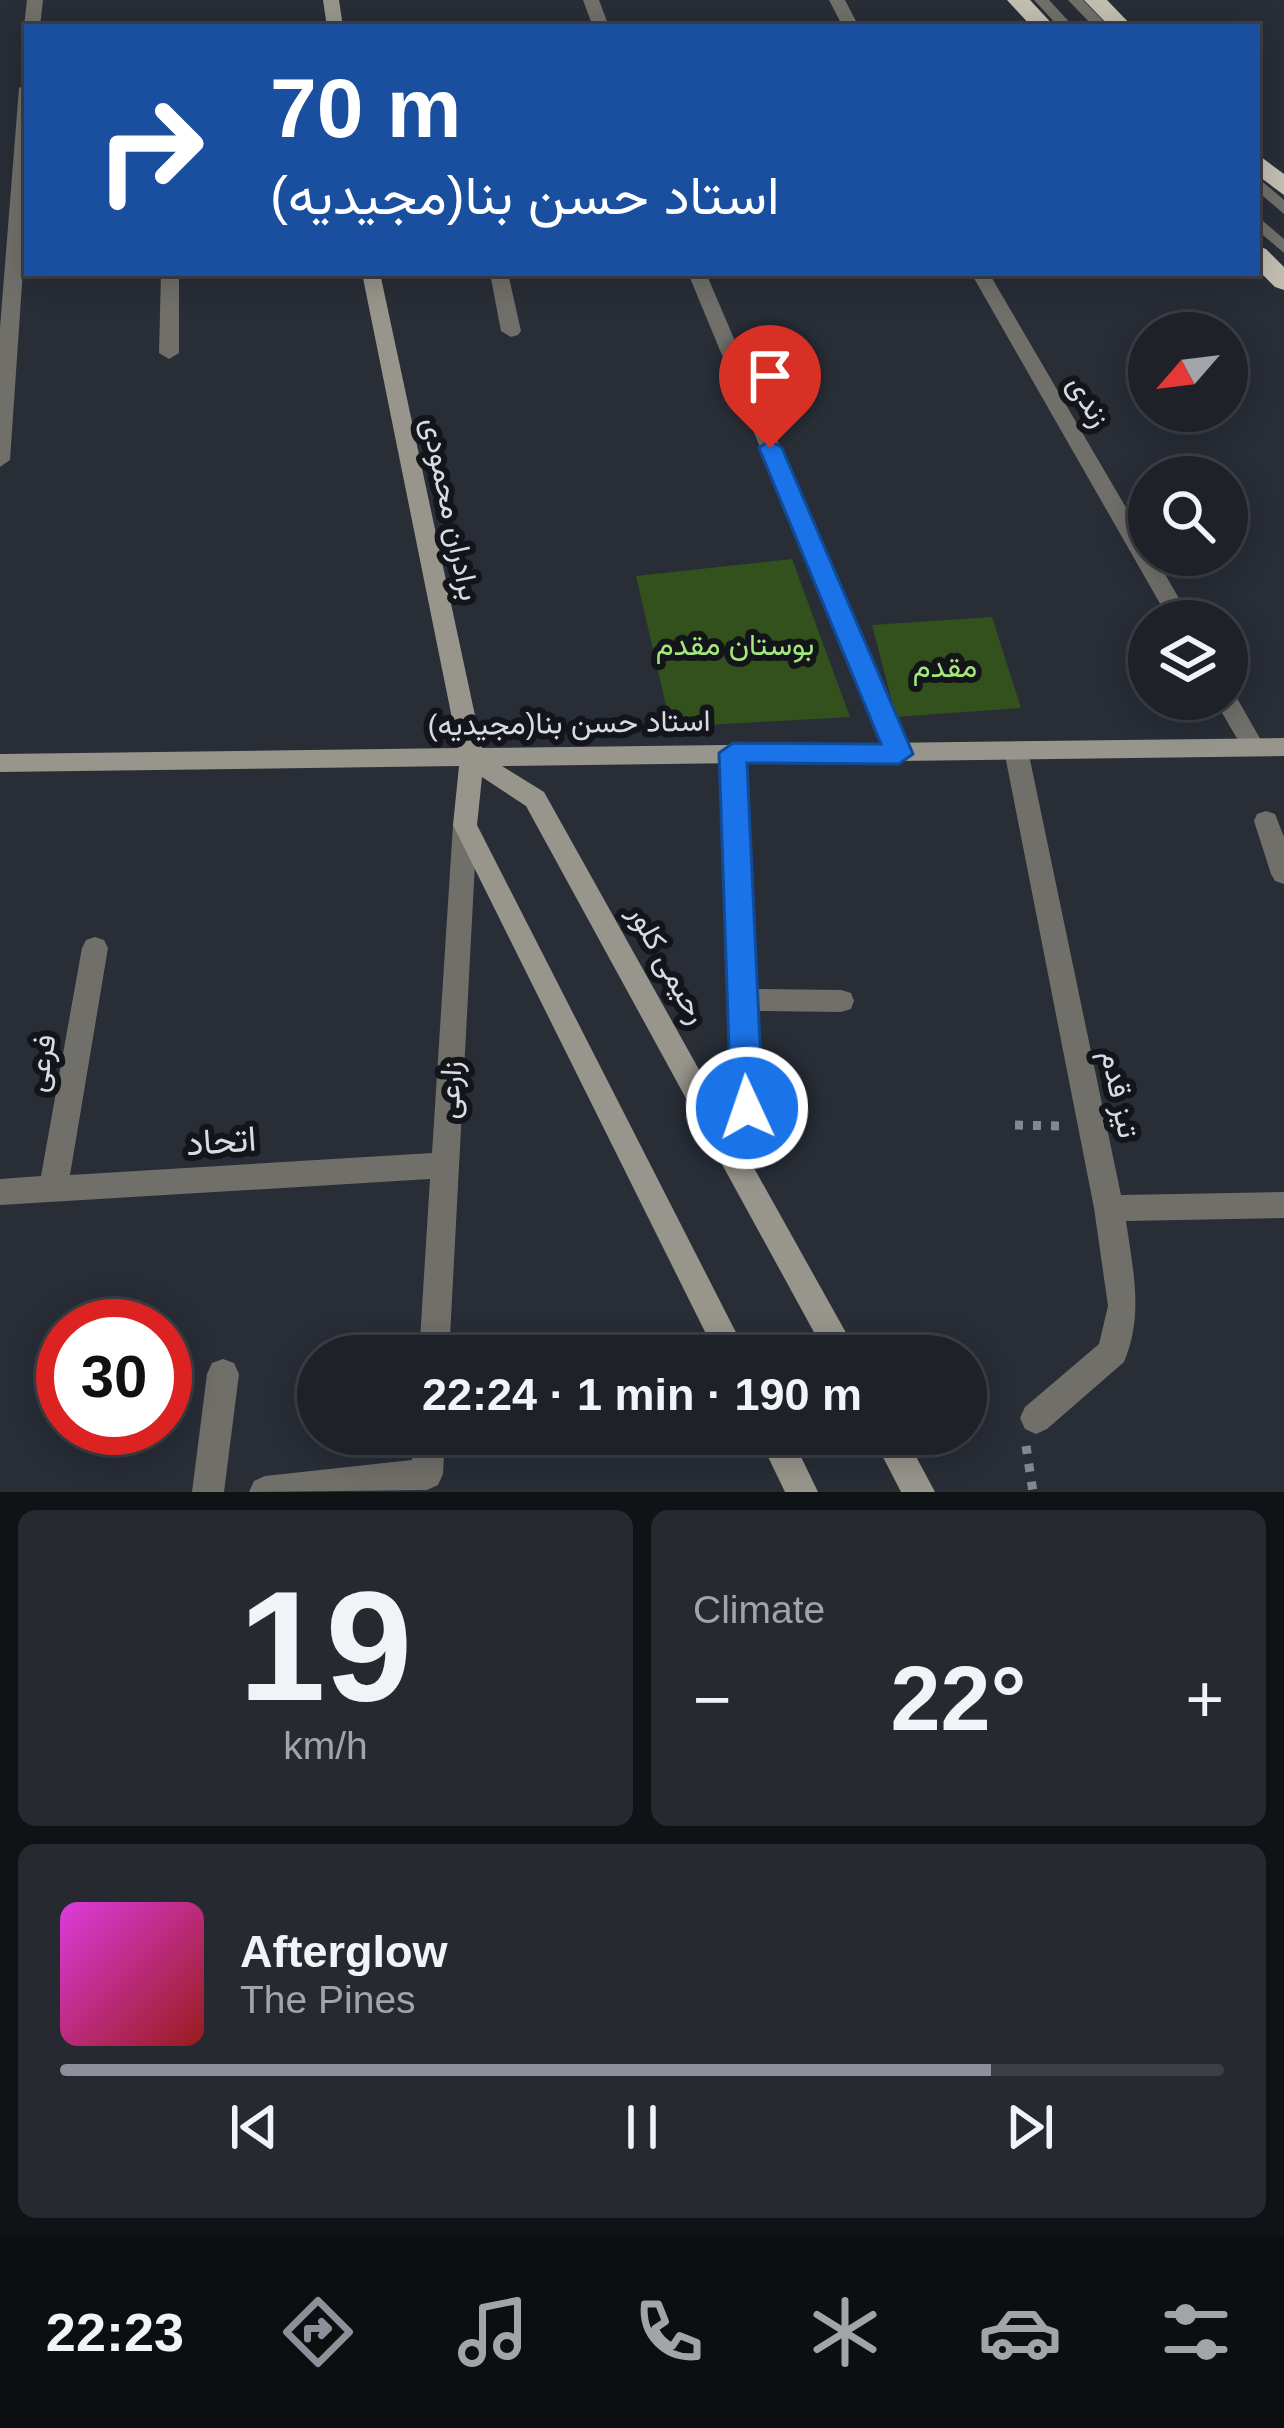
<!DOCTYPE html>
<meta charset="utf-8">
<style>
:root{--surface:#1e2228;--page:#262a30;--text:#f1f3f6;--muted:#a1a4a8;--line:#3c3f45;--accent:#8c9099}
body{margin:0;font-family:Helvetica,Vazirmatn,sans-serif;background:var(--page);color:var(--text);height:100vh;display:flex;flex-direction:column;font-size:45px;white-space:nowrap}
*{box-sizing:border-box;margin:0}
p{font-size:39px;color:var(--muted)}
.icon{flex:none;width:66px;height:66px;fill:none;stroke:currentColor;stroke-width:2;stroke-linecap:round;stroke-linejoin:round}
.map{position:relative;height:1492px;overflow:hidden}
.drawer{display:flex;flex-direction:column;gap:18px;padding:18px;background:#101316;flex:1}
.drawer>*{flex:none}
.banner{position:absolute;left:24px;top:24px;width:1236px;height:252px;border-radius:0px;box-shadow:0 6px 30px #0003,0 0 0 3px var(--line);background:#1a4fa0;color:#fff;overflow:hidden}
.needle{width:78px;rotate:242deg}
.buttons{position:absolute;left:1128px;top:312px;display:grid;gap:24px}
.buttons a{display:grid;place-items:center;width:120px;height:120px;border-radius:50%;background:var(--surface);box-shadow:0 6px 30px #0003,0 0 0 3px var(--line);font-size:60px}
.speed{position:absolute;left:36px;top:1299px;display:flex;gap:24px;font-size:60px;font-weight:700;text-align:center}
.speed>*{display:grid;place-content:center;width:156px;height:156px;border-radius:50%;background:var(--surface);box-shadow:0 6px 30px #0003,0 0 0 3px var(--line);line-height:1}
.speed .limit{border:18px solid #d22;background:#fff;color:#111}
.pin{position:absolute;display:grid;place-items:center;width:102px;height:102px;color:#fff;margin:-123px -51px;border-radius:50% 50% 50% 0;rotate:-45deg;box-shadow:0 0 12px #0007}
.pin .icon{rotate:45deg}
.me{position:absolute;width:132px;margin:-66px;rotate:357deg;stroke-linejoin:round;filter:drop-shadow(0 0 9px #0008)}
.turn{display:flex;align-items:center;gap:42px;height:252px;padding:0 48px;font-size:54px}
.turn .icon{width:156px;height:156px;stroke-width:2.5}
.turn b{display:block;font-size:84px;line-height:102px}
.big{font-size:90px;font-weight:800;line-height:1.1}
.drawer .card{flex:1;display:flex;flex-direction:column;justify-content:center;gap:18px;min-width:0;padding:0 42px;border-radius:18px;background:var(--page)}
.drawer .dial{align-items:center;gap:0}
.dial b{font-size:156px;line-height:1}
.song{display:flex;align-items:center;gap:36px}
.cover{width:144px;height:144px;border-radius:18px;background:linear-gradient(135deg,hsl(300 70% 55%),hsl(0 70% 35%))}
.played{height:12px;border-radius:6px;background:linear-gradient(90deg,var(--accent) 80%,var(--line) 80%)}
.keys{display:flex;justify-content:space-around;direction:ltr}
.heat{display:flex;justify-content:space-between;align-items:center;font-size:66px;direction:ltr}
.drawer .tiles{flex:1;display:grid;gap:18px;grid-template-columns:1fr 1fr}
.card:last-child{grid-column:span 2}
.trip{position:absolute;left:297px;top:1335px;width:690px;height:120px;border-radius:60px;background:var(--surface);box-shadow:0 6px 30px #0003,0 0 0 3px var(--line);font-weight:800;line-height:120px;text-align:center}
.dock{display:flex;height:192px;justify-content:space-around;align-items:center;background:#0c0e10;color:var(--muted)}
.dock .icon{width:84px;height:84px}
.dock .on{color:var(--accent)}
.dock b{font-size:54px;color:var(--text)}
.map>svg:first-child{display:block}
.green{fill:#32511d}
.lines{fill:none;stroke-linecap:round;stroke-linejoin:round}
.path{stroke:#83888f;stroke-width:9;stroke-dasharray:8 10;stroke-linecap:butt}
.service{fill:#716f6a;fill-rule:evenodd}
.minor{fill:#716f6a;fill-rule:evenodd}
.secondary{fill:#97958c;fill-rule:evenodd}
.trunk{fill:#c2beb2;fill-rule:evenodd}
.route{fill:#1a73e8;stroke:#114b97;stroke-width:3}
.labels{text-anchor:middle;stroke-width:12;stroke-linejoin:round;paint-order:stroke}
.street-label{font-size:30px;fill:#d8dce2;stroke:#13151a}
.park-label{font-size:30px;fill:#a4e87b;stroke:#13151a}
.near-street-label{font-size:36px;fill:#d8dce2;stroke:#13151a}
</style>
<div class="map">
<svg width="1284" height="1492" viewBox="0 0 1284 1492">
<rect width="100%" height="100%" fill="#282d36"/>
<path class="green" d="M792,559L850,717L671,727L636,576Z
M992,617L1021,708L896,717L872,625Z"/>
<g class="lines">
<path class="path" d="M1015,1125L1061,1126
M1026,1446L1033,1492"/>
<path class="service" d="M1034,0H1049L1074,27H1059Z
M1068,0H1083L1109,27H1094Z
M1257,177L1284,200V214L1257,191Z
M1257,216L1284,239V253L1257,230Z"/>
<path class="minor" d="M27,0H43L40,27H27V30L24,27Z
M583,0H599L609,27H593Z
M829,0H845L859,27H843Z
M27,83V211L10,460L0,467V328L19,88Z
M161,273H179V353L169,359L159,353Z
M490,273H508L521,331L518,335L511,337L501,331Z
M688,273H706L911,754L908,760L899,763L887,754Z
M971,273H989L1149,547V555H1154L1192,621H1170Z
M1227,691L1234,693L1262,742L1266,748L1262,754H1246L1214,699H1227Z
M1016,741L1028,750L1121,1195L1284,1192V1218L1126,1221C1133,1270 1144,1315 1124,1362L1047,1429L1036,1434L1025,1429L1020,1418L1025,1407L1099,1344L1108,1306L1094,1208L1004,750Z
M733,744L745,753L756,989L841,990L851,993L854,1001L851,1009L841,1012L757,1011L761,1108L757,1117L747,1120L737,1117L733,1108L721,753Z
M1266,811L1275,814L1284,837V884L1275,881L1271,874L1254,821L1257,814Z
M465,815L474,818L477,825L449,1356H419L430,1179L0,1205V1179L41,1176L82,948L86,940L95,937L104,940L108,948L70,1175L432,1153L453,825L456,818Z
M223,1359L234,1363L239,1374L224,1492H192L207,1374L212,1363Z
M413,1434H445L443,1474L438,1485L427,1490L249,1492L254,1481L265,1476L412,1460Z"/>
<path class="secondary" d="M323,0H339L343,27H327Z
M362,273H380L482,748L1284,738V756L502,766L544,792L859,1356H827L526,806L482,777L477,825L748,1356H717L453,825L459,766L0,772V754L458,748Z
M757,1434H790L818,1492H785Z
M871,1434H904L935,1492H901Z"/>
<path class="trunk" d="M1007,0H1030L1055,27H1032Z
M1084,0H1107L1133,27H1110Z
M1257,154L1284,174V195L1257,175Z
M1257,246L1266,249L1284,267V290L1275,287L1257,269Z"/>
</g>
<path class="route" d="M770,440L782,448L913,754L899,764L747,763L763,1108L759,1118L747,1122L736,1118L731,1108L719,753L733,743L881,744L759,448Z"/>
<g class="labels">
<g class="street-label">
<text transform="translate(1089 401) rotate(60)" y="10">زندی</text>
<text transform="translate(451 509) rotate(78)" y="10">برادران محمودی</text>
<text transform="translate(569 723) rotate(-1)" y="10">استاد حسن بنا(مجیدیه)</text>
<text transform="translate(668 964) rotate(61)" y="10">رحیمی کلور</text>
<text transform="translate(41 1063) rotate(-80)" y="10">فرعی</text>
<text transform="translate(450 1090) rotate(-87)" y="10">زارعی</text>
<text transform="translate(1120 1094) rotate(78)" y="10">تیز قدم</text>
</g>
<g class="park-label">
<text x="735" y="655">بوستان مقدم</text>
<text x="945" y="677">مقدم</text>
</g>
<g class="near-street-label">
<text transform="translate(221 1140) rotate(-4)" y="13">اتحاد</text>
</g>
</g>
</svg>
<div class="buttons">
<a><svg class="needle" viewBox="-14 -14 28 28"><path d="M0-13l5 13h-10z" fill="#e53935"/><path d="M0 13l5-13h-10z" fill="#a1a4a8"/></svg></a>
<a><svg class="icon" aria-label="search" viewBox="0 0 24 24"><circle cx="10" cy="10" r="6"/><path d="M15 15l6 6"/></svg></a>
<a><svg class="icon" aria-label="layers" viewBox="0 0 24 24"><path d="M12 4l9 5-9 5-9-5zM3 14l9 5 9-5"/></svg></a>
</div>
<div class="speed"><div class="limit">30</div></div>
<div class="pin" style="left:770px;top:448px;background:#d93025"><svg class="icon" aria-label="arrive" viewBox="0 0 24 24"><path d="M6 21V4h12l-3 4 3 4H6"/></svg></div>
<svg class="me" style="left:747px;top:1108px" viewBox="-20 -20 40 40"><circle r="17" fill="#1a73e8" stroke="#fff" stroke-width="3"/><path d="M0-11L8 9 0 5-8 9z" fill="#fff"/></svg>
<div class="trip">22:24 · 1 min · 190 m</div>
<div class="banner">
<div class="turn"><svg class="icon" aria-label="right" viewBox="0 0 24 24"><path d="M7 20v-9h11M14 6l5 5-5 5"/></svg><div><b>70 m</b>استاد حسن بنا(مجیدیه)</div></div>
</div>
</div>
<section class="drawer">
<div class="tiles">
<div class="card dial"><b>19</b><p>km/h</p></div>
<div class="card"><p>Climate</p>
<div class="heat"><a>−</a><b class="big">22°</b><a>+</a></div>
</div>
<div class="card">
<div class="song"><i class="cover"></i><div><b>Afterglow</b><p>The Pines</p></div></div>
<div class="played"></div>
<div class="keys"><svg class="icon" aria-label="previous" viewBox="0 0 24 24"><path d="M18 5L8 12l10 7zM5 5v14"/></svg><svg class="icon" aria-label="pause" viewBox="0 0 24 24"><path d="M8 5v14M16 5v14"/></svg><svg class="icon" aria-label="next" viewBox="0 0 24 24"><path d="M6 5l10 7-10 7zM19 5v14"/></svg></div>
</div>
</div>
</section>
<nav class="dock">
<b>22:23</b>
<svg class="icon on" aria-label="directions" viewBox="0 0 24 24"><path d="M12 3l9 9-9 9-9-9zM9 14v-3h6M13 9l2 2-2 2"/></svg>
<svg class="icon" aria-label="music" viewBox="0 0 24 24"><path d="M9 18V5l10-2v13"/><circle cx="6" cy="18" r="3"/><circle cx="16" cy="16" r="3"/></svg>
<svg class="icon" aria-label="phone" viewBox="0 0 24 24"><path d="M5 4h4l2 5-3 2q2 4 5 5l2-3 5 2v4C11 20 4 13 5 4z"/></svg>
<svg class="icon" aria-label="climate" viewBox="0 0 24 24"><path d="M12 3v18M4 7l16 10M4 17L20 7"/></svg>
<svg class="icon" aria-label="car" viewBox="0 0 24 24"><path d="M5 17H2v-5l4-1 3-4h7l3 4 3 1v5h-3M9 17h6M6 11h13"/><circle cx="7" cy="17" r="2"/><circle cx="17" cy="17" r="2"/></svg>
<svg class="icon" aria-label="filters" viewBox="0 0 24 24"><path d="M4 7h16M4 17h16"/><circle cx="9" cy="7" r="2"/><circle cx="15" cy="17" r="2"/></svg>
</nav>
